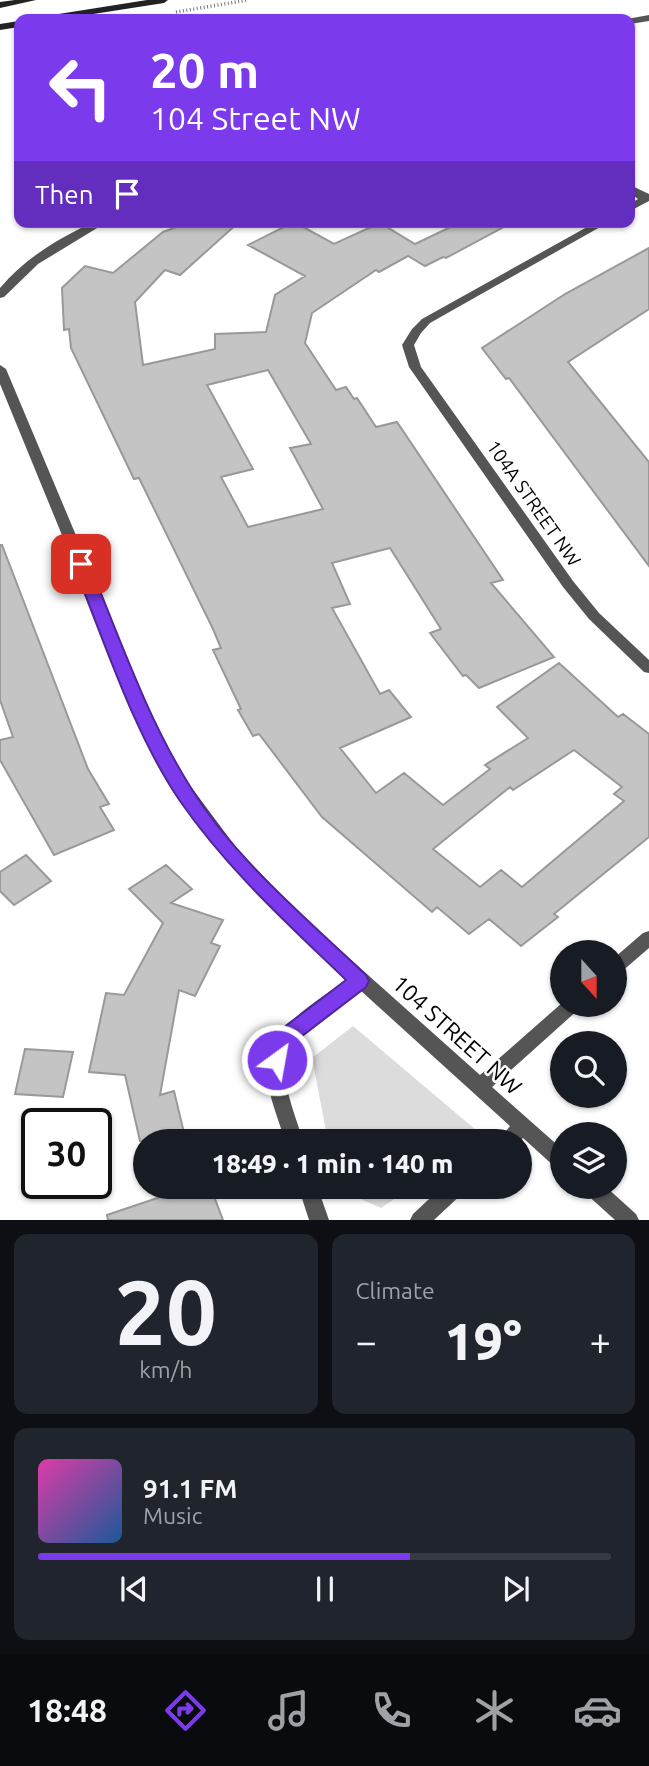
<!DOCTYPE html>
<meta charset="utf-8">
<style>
:root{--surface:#171b24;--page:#20242c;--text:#f1f3f6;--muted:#9ea1a6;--line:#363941;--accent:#7c3aed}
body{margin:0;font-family:Ubuntu,sans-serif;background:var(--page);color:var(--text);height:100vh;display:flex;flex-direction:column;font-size:26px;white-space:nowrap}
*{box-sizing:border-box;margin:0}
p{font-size:23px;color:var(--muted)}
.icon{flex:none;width:38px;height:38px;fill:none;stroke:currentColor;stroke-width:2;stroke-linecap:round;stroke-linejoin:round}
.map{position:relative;height:1220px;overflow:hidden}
.side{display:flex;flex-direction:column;gap:14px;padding:14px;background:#0d0f14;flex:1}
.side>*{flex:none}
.banner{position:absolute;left:14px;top:14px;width:621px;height:214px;border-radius:14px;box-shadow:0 2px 5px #0004;background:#7c3aed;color:#fff;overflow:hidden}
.needle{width:46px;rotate:159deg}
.buttons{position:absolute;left:550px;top:940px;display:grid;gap:14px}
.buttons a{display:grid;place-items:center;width:77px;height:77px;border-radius:50%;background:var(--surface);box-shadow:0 2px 5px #0004;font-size:35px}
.speed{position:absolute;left:21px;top:1108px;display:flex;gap:14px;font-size:35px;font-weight:700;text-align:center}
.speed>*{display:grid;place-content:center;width:91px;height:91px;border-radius:50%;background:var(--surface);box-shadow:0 2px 5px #0004;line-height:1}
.speed .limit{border:4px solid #111;border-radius:10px;background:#fff;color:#111}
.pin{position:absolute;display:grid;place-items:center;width:60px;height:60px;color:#fff;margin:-30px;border-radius:14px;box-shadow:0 4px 10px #0006}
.me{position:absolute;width:77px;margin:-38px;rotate:32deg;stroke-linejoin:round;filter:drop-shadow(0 0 5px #0008)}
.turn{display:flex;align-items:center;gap:24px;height:147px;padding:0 21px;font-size:32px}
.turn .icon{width:91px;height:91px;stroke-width:2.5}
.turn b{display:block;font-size:49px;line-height:60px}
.then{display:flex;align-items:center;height:66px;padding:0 21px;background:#0003;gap:14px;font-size:26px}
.big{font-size:52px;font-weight:800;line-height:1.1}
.side .card{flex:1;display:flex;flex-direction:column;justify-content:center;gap:10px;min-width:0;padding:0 24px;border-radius:14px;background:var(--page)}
.side .dial{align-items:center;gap:0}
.dial b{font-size:91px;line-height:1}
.song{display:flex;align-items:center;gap:21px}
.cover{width:84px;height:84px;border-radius:10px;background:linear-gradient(135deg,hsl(320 70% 55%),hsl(210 70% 35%))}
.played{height:7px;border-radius:4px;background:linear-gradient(90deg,var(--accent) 65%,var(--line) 65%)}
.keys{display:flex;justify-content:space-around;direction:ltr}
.heat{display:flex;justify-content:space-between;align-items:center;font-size:38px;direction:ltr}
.side .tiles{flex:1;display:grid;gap:14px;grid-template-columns:1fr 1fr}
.card:last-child{grid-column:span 2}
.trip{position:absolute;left:133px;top:1129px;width:399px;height:70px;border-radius:35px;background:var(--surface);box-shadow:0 2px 5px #0004;font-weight:800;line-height:70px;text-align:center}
.tabs{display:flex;height:112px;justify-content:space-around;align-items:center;background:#090b0e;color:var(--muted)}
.tabs .icon{width:49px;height:49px}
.tabs .current{color:var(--accent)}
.tabs b{font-size:32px;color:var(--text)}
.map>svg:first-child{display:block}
.green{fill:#dcdcdc}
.building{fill:#c4c4c4;stroke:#999;stroke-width:2;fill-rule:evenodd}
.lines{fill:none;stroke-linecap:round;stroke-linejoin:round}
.path{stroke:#777;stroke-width:3.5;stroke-dasharray:1 2.5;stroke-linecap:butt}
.street{fill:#555;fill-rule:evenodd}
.secondary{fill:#222;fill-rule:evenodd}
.route{fill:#7c3aed;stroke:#51269a;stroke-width:2}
.labels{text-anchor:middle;stroke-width:5;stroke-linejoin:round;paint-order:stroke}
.street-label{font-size:19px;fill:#000;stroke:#fff}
.near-street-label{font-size:23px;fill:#000;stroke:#fff}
</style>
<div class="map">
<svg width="649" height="1220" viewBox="0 0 649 1220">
<rect width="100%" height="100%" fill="#fff"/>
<path class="green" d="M353,1026L483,1136L475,1141H328L312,1058Z
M337,1187V1186L412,1187L381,1208L338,1189Z"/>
<path class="building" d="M190,222H239L180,275L165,270L135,302L143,365L215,349V334L266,332L275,295L305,276L248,245L294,222L334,244L380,223L415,244L461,222H513L446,258L443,257L425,266L408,256L379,272L376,270L312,313L305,343L336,390L346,387L354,399L357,398L376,427L397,422L503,580L491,583L554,657L479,688L466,675L463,676L430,633L441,629L390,548L332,563L350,604L332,608L380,694L389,690L411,717L340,748L376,793L404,773L443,805L490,769L485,765L528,738L497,707L559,663L618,717L623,714L649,734V837L554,914L558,917L521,946L489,919L469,934L437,907L432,912L322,817L259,734L253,736L238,710L241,709L213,650L221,648L213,629L139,478L134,479L71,348L69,329L64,330L62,288L85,266L113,273L163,232ZM268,370L311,444L290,448L323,509L248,527L221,477L253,469L207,385ZM574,750L622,787L614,794L624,801L522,887L501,870L480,887L433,849L510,787L513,790Z
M649,248V309L568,362L649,462V566L509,378L506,379L482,348L565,294Z
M0,545H2L88,769L109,804L100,807L114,830L54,855L0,760V740L13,737L0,700Z
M26,855L51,881L14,905L0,891V872Z
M166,865L192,889L171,903L223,920L211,943L220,946L195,996L179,990L160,1095L174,1091L186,1141H140L125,1075L89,1072L106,993L124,995L163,923L129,889Z
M25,1049L73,1052L63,1097L15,1094Z
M193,1186H210L223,1220H108L107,1215Z"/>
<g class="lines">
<path class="path" d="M176,12L248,0"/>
<path class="street" d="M649,15V21L630,24V19H627Z
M630,185L649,194V201L630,211V204L638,199L630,193Z
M93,222H107L38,264L4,297L0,298V288C25,258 58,239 93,222Z
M596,222H609L430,323L421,333L414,345L421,367L573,581L599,613L649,660V673L644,672L589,619L563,587L409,367L402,345L412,329L422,319Z
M0,365L6,369L160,735L186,780L235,846L293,908L480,1075L562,1003L581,1004L579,1009L492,1087L562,1149V1169L555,1167L523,1138L520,1141H498L510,1126L360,990C338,1005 291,1033 286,1061C282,1087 296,1116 303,1141H285C278,1117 264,1088 268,1062C274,1024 320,999 349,979C326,958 302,938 280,917C226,863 181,802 144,735L0,384Z
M649,931V948L620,973L614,975V958L643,933Z
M298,1186H317L329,1220H309Z
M443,1186H466L464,1192L434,1220H410L413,1214Z
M582,1186H605L636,1214L639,1220H615L584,1192Z"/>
<path class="secondary" d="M15,0H36L0,8V2Z
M147,0H168L164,3L61,19H41L46,16Z
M19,21V27L0,30V24Z"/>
</g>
<path class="route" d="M81,559L89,564C120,639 147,718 191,788C236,860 305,917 366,975L369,981L366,987L297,1040L284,1066L277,1069L270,1066L267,1060L283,1028L346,980C287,923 227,869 180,801C133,732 105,642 73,564Z"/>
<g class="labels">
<g class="street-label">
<text transform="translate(534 503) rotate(55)" y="7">104A STREET NW</text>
</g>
<g class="near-street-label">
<text transform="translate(457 1035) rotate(42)" y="8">104 STREET NW</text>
</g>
</g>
</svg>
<div class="buttons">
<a><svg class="needle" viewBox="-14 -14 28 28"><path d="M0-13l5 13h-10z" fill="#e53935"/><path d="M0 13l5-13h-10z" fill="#9ea1a6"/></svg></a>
<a><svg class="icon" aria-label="search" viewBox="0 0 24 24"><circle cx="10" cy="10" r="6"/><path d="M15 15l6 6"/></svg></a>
<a><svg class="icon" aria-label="layers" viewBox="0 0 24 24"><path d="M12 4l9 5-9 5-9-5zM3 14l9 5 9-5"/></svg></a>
</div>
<div class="speed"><div class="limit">30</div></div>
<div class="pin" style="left:81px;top:564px;background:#d93025"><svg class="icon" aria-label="arrive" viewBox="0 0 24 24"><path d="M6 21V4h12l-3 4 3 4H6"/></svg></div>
<svg class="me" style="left:277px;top:1060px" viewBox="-20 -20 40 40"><circle r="17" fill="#7c3aed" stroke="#fff" stroke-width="3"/><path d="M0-11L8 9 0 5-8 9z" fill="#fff"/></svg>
<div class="trip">18:49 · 1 min · 140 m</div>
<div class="banner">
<div class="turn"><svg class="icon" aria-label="left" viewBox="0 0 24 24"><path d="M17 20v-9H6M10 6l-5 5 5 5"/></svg><div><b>20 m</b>104 Street NW</div></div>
<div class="then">Then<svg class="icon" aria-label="arrive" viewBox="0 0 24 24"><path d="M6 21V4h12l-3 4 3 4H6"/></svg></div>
</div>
</div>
<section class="side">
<div class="tiles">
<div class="card dial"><b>20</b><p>km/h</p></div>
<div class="card"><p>Climate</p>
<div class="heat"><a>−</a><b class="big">19°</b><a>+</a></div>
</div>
<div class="card">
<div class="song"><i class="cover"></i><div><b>91.1 FM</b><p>Music</p></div></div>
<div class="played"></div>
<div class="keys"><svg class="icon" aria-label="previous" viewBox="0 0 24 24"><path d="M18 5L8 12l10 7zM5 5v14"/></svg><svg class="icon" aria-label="pause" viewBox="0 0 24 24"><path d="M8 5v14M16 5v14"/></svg><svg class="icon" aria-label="next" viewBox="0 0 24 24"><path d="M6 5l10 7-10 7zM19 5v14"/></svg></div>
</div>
</div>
</section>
<nav class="tabs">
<b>18:48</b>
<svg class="icon current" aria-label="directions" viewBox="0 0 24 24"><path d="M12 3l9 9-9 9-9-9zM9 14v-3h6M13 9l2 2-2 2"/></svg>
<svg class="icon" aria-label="music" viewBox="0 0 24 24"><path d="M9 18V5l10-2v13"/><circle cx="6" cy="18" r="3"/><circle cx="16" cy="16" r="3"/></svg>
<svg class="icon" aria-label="phone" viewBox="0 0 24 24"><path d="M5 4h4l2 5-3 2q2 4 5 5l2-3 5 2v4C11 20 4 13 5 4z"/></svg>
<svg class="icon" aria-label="climate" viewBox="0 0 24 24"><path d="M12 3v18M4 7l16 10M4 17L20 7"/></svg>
<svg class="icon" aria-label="car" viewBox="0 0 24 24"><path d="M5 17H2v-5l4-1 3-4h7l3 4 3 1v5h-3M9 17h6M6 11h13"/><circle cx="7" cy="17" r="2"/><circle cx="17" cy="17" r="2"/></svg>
</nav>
